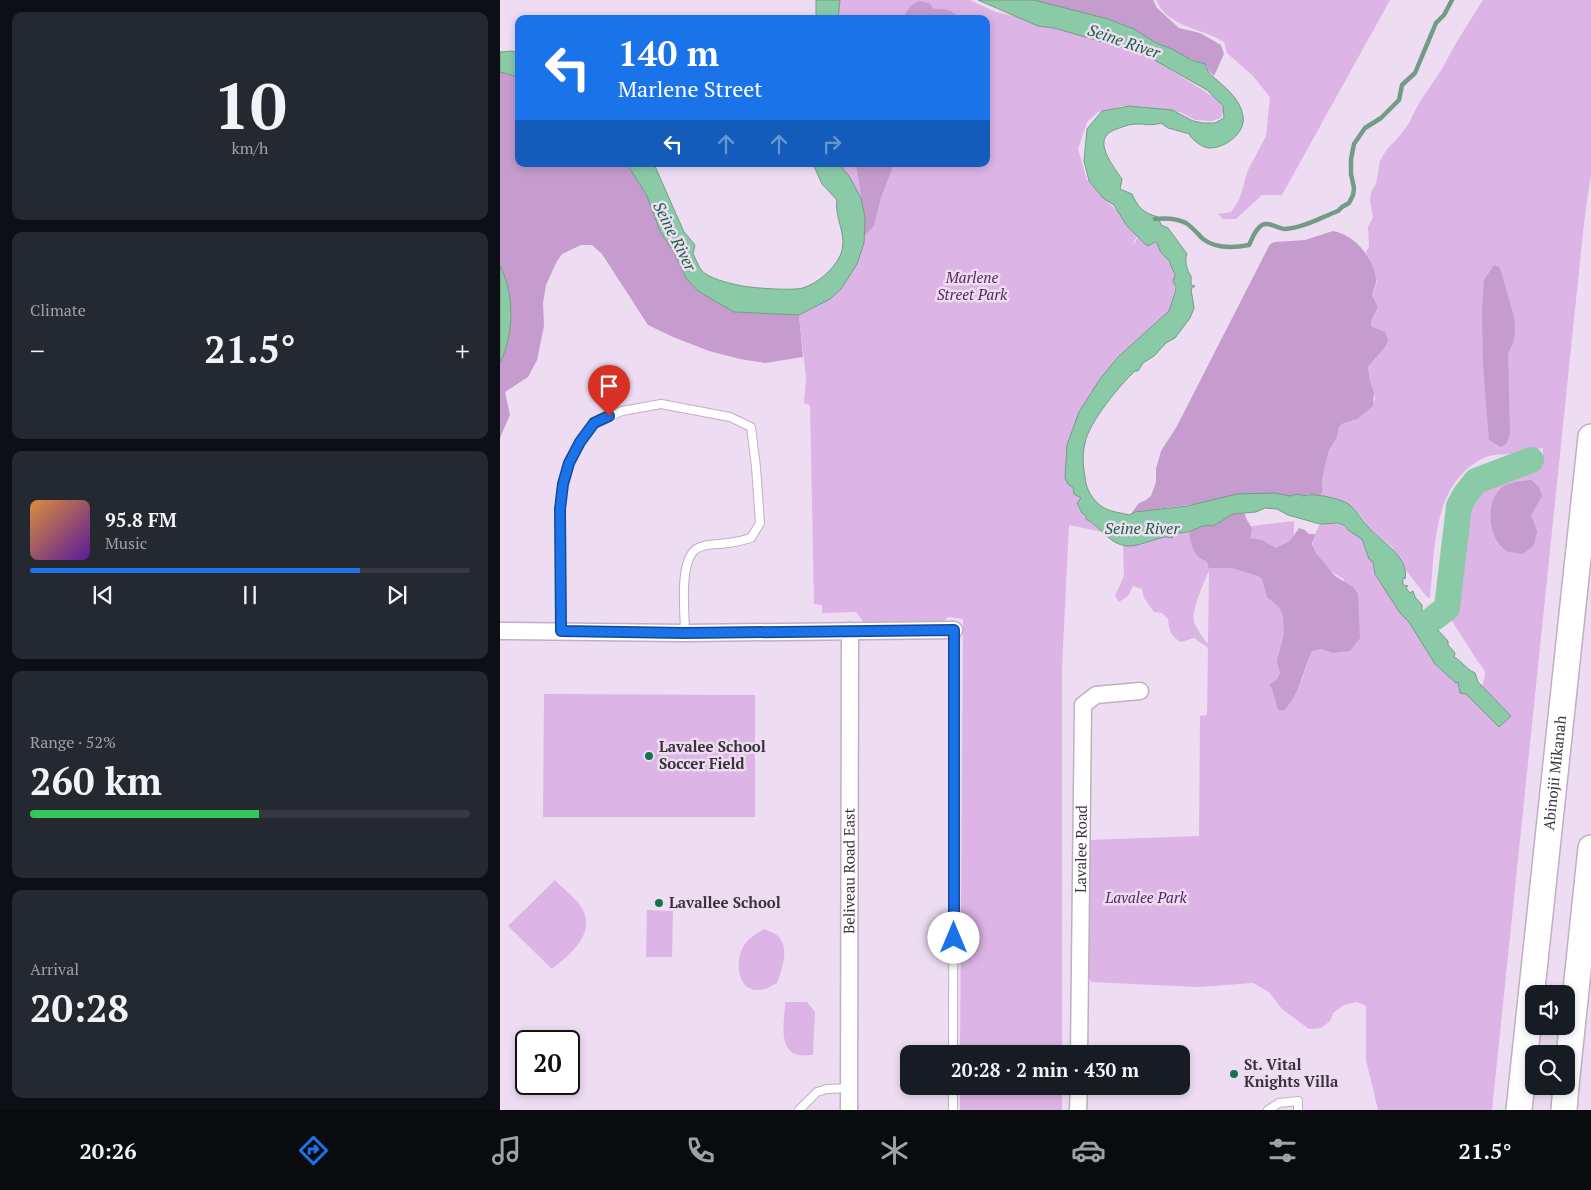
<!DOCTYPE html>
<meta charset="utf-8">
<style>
:root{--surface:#171b24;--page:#242831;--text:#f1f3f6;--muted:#9ea1a6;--line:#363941;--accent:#1a73e8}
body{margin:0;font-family:"PT Serif",serif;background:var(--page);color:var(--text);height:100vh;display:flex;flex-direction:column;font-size:19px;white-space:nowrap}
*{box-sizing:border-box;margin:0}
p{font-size:16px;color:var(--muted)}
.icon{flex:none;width:28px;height:28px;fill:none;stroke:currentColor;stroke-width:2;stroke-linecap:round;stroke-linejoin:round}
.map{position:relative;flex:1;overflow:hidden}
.drawer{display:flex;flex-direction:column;gap:12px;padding:12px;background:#0d0f14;width:500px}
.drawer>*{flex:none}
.banner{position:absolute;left:15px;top:15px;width:475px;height:152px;border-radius:10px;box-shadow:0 2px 8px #0003;background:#1a73e8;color:#fff;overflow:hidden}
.buttons{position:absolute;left:1025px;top:985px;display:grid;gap:10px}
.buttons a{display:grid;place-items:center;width:50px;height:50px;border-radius:10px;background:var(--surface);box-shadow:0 2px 8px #0003;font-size:25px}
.speed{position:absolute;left:15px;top:1030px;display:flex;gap:10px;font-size:25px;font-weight:700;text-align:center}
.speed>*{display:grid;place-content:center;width:65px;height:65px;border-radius:50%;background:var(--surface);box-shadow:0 2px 8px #0003;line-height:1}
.speed .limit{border:2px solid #111;border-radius:8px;background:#fff;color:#111}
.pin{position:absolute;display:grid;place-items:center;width:42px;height:42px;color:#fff;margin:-51px -21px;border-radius:50% 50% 50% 0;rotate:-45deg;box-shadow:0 0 5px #0007}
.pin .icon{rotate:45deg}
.me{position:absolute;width:55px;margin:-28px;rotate:0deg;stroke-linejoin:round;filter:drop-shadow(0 0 4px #0008)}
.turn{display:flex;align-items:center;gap:18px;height:105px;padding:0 20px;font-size:22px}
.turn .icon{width:65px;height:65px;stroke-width:2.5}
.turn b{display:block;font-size:35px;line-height:42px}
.lanes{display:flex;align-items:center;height:48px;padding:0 20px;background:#0003;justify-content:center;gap:25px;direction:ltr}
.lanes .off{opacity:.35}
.big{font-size:38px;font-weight:700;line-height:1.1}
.drawer .tile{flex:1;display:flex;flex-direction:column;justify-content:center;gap:8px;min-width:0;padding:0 18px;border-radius:10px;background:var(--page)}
.drawer .dial{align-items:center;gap:0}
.dial b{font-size:65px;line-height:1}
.song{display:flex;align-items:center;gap:15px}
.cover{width:60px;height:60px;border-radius:8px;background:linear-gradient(135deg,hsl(30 70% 55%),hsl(270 70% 35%))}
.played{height:5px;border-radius:2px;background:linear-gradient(90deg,var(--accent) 75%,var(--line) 75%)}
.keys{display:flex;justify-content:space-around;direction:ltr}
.heat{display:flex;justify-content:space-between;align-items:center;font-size:28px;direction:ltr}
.charge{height:8px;border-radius:4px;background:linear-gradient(90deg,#34c759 52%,var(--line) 0)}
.trip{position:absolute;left:400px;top:1045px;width:290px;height:50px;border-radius:10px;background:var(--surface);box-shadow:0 2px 8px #0003;font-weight:700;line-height:50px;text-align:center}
.tabs{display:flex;height:80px;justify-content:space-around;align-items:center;background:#090b0e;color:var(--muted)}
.tabs .icon{width:35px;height:35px}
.tabs .active{color:var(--accent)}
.tabs b{font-size:22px;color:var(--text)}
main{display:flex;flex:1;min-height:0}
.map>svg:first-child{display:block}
.green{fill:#dcb4e5;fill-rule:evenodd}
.forest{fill:#c59ccd}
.water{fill:#8acaa7;stroke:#729c86}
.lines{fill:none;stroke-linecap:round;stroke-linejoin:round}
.stream{stroke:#729c86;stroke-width:4.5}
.river{stroke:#8acaa7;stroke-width:26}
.service-casing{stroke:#c0afc3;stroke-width:10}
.minor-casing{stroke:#c0afc3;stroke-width:19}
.primary-casing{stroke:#c0afc3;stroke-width:28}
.service{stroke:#fff;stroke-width:8}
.minor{stroke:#fff;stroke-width:16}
.primary{stroke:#fff;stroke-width:25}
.route-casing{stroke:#114b97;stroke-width:12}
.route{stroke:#1a73e8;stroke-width:9}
.poi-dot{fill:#11754c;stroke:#eeddf2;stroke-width:2}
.labels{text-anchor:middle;stroke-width:5;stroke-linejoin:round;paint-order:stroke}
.park-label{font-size:15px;font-style:italic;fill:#572662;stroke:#eeddf2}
.poi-label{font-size:15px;font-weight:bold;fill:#39323a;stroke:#eeddf2;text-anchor:start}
.street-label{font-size:15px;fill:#39323a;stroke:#eeddf2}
.water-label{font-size:16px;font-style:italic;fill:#196342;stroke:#eeddf2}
</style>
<main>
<section class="drawer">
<div class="tile dial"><b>10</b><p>km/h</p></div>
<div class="tile"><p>Climate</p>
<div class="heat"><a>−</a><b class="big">21.5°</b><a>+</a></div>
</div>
<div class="tile">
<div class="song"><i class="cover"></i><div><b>95.8 FM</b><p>Music</p></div></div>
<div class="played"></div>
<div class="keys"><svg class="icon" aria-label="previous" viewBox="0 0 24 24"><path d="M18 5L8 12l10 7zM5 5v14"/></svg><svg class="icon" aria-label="pause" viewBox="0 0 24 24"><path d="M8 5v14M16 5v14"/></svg><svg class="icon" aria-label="next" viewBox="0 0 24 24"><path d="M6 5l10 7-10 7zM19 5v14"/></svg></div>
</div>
<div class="tile"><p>Range · 52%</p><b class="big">260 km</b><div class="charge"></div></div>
<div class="tile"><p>Arrival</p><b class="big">20:28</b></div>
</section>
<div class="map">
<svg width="1091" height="1110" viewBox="0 0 1091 1110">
<rect width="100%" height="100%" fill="#eeddf2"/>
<path class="green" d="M330,0H470L496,12L564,27L640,50L715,98L724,109L721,118L712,121L695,120L680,112L641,107L622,106L598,112L587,122L578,149L587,180L611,205L640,229L633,244L635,243L637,237L641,240L657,243C660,250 664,255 668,261C677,274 677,296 669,311L618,357L608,369L573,428L567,445V459L571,485L574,494L581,498L577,503C581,518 595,521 603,532L569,525L562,668V1054H460L463,619L448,617L442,623L365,624L356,612L322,613V605L314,604L310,405L304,403L306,378L299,315L312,309L359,235L327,164H486V19H327Z
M656,0H890L782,195H762L736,219H723L718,214L731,212L739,200L748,170L766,136L770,97L753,76L727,53L724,42C702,28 667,27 656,0Z
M983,0H1091V174L1084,223L992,1110H878L866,1060V1006L857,1002L844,1005L833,1013L830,1021L821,1028L809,1029L782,1009L769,992L753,983L698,987L591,982L590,979H586L589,840L699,836L700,716L707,715L708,650L707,647L694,638L681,642C671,637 669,630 668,619L662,613L654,612L644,598L642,589L633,586L628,596L619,602L615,596L624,576L623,545H642L659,538L674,537V534L689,532C693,550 702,551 708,566L709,531L794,521L792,699L802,680L812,650L821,649L833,653L844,579C833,575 811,555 813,543C813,537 817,530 820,524C840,521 846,527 862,539L869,559L873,562L875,574L900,613L909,622L935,664L956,683L958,682L966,694L999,727L1011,716L982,686C986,675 987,671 978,662L947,613L952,599L962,507L971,490L978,483L1033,463L1035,469L1043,466V448C1031,450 1020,453 1009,454C1002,455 993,454 986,457C932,481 935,549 930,598L926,596L905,569L892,547L868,527L861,516L852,506L833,498L820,496L823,490L822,481L825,466L829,450L837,438L839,427L842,424L857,419L875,400L874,392L870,381L868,367L876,358L885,332L871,326V321L878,307L872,295L877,282L866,252L869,247L868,227L873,217L870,201L871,192L876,184L880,161L887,149L896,140L908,125L919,103L942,69L956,43ZM709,571L708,642L707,643C703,637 697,630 694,622C691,612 704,581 709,571Z
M44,694L255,695V817H43Z
M55,880C62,888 77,899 82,908C96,934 71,954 52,969L8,926Z
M147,910L173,911L172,957H146Z
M264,929C268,931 275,933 278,936C290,948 282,969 277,983C271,986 266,990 259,990C237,992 235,961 243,947C247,939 256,934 264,929Z
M285,1002H307L315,1012L313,1055C309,1055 302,1056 298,1055C277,1050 285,1018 285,1002Z
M460,1086H562V1110H460Z"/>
<path class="forest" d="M534,0H653L657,8L679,28L700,33L721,45L724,54L714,76L708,70L707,66L702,63L684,57L672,49L656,43L634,29L617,22Z
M419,1L429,3L434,9C445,8 453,10 460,19H404C405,10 411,5 419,1Z
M0,72L19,77V164H124L129,167L147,196L160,231L172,249L186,278L198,291L234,312L299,315L303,357L265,363L240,359L209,351L173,337L148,325L102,254L92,245H81L62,254L57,261L46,285L43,303L44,326L37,360L28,377L5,392L10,415L0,438V363C14,334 15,296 0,266Z
M356,164H394L381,197L374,226L365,235V218Z
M833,231C855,235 873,257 876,279C877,284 873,289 872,295L878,307L871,321V326L885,332L888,340L885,347L868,367L870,381L874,392L873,406L857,419L842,424L839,427L837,438L829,450L825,466L822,481L823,490L820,496L808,494L803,496L798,494L790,496L775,493L635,512L630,515L639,503L646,500L651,496L656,482V469L661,451L677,426L770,244L775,242L805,240Z
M994,265L999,267L1001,271L1014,317L1015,331L1014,340L1008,354L1010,433L1007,443L1001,447L989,440L983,363L982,310L984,280Z
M1031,480L1039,487L1042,496L1031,515L1037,531L1034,545L1023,554C1018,553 1011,553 1007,551C987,539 984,499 1004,486C1012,482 1022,481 1031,480Z
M733,514H745C747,525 755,524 750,538L762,540L776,548L790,541L799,528L805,530L809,534H815L812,544L815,552L835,576L853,587L858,594L860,638L850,651L833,653L821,649L812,651C803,671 800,694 784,710H778L772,688L769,685L777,679L780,673L777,661L784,634L783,616L780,608L767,597L762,579L758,576L732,568H709L706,561C693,557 691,543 689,532L706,525L713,526Z"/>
<path class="water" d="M316,0H340L338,19H316Z
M478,0H534L608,19L634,29L656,43L672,49L691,60L705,64C707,67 707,71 710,74C723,86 740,97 743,116C746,133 725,148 710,148C703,148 694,141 690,136V134L668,128L661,123C652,126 646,124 637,124C629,124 622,127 614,130C591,139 613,166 622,179L620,189L632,194C638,208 644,213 658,217L661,225L668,228L687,254C684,260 687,271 691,276V285L695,286L691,289L694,308L690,318L675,338L666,343L654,356L643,363L638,371H635C620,385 589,422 585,443C582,454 583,466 585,477C586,490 593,501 604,508C611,512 622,513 630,515L635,512L687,506L737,494L775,493L790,496L798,494L803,496C812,492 844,499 851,506C858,512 862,521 868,527C880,540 910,558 905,579L904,577L903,578V585L908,586L906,588L910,593L913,591L915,597L922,605V610L927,614H932L934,618L935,627L948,641V645L955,653L954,657C962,661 966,669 975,673L978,682L1011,716L999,727L966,694L960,693L958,682L956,683L935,664L909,622L900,613L875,574L873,562L869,559L862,539L848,530L845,526L838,523L820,524L788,515L777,509L765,508L756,512L733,514L713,526C704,523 696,530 687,532C682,533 678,533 674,534L672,538C663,533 643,547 627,546C608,544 602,527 586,519V516L582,513L577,503L581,498L574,494L573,488L568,484L565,478L567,445L579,412L600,379L618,357L669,311L675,293L676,287L673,281L675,275L669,261L660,251L657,243L655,242L648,246L645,244L627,226L614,205L603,198L589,181L584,161L587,129L602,111L629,106L672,110L693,121L703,123H715L724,118L723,106L707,90L644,54L554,28L538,26Z
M12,51L19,53V77L0,72V52Z
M124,164H154L184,232L195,245L193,254C196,259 198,266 202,271C209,278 227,283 238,285C248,288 293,291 303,288C318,283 333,270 340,256C349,236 334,219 337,200L322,184L313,164H339L349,176L361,198L365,218L364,243L357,264L341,289L330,299L299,315L234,312L198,291L186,278L172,249L160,231L147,196L129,167Z
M0,266C15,295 14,334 0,363Z"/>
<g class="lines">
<path class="stream" d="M655,219C665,218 676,218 686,223C692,227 698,234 703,239C716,249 734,248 749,245C752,239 755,229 762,225C769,221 778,229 785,229C803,228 822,217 838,211L842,207L849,203L853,195L854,188L851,174V159L854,144L865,128L881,118L899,100L902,85L915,73L936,23L944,15L952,0"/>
<path class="river" d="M934,618L947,608L959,506L965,495L976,481L1031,460"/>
<g class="service-casing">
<path id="service" d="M61,631L60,509L63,484L69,463L80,442L94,423L122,411L161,404L230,417L251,427L256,467L260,523L251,538C243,540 236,542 228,543C218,545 207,543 198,548C178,558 185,613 185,633
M453,1054L454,630
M299,1110L317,1092L327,1089L350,1088
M453,1110V1086
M768,1110L779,1103L798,1101V1110"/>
</g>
<g class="minor-casing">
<g id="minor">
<path d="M0,631L185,633L454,630"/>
<path id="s1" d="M579,1054L583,705L596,695L640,691"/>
<path id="s2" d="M349,1110L350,631"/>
<path d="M578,1110L579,1086"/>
</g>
</g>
<g class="primary-casing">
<g id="primary">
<path d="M1066,1085L1091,848"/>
<path id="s3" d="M1019,1110L1091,437"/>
<path d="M1064,1110L1066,1086"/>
</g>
</g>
<use href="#service" class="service"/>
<use href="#minor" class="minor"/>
<use href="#primary" class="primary"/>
</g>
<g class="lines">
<g class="route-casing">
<path id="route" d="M109,416L94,423L80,442L69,463L63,484L60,509L61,631L185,633L454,630V938"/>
</g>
<use href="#route" class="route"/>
</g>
<g class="poi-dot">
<circle cx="149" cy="756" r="5"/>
<circle cx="159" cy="903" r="5"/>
<circle cx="734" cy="1074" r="5"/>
</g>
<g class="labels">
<g class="park-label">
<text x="472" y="283">Marlene<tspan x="472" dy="17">Street Park</tspan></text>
<text x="646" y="903">Lavalee Park</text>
</g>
<g class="poi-label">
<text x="159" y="752">Lavalee School<tspan x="159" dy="17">Soccer Field</tspan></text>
<text x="169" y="908">Lavallee School</text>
<text x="744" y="1070">St. Vital<tspan x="744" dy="17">Knights Villa</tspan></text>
</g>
<g class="street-label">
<text dy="5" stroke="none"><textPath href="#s3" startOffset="339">Abinojii Mikanah</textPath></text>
<text dy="5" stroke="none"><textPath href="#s1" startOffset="205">Lavalee Road</textPath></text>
<text dy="5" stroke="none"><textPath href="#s2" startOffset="239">Beliveau Road East</textPath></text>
</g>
<g class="water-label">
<text transform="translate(624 41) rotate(19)" y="6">Seine River</text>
<text transform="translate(175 236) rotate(63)" y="6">Seine River</text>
<text x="642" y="534">Seine River</text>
</g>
</g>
</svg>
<div class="buttons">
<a><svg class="icon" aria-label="sound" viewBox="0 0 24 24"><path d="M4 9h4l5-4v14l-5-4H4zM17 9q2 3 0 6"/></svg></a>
<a><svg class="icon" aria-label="search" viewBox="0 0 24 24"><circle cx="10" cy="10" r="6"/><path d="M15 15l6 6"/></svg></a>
</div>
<div class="speed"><div class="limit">20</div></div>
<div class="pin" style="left:109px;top:416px;background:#d93025"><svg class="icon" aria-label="arrive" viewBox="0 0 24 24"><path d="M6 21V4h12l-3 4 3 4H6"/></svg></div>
<svg class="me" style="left:454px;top:938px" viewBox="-20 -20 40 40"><circle r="19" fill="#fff"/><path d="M0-13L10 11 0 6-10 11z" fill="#1a73e8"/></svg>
<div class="trip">20:28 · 2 min · 430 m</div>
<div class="banner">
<div class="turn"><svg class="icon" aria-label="left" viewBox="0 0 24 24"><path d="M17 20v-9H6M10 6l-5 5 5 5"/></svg><div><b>140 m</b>Marlene Street</div></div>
<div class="lanes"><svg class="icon" aria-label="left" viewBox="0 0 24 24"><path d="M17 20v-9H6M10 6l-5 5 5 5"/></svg><svg class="icon off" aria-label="ahead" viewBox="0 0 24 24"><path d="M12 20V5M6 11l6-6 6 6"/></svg><svg class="icon off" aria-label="ahead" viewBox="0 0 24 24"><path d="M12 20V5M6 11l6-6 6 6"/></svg><svg class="icon off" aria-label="right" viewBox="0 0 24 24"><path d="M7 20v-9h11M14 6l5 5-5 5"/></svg></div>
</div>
</div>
</main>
<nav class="tabs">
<b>20:26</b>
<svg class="icon active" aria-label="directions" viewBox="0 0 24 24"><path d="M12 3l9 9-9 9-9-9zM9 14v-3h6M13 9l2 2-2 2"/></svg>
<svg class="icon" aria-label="music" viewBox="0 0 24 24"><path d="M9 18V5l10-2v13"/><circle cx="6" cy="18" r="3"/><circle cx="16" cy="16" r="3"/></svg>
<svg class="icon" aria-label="phone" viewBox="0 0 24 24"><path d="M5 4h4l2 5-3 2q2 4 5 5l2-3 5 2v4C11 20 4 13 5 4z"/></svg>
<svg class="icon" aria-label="climate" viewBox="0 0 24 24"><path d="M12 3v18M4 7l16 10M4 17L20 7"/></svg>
<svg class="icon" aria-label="car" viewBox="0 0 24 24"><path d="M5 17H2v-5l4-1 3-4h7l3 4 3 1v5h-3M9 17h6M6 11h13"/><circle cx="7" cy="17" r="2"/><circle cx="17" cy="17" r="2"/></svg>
<svg class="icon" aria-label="filters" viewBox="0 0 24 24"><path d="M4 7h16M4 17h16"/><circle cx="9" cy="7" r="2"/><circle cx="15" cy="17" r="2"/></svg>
<b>21.5°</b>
</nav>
